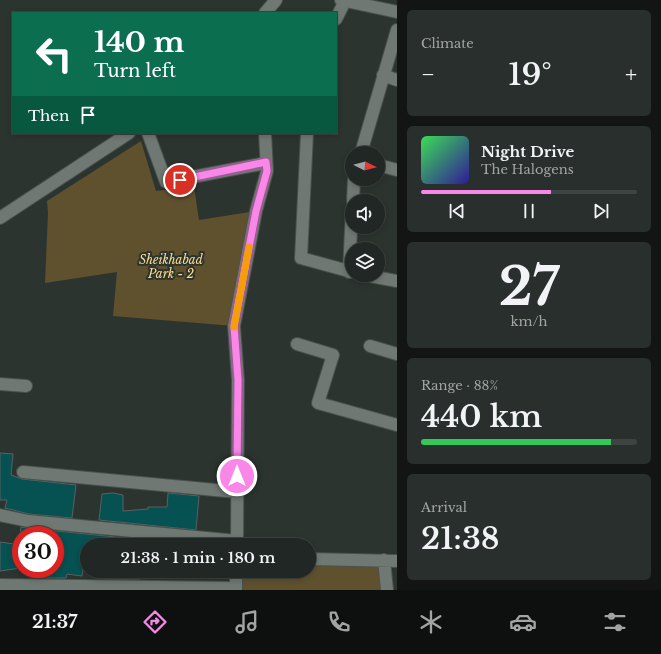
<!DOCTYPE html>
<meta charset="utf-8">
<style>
:root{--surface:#212724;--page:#292f2c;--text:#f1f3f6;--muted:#a2a5a6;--line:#3e4441;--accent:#f987e8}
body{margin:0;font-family:"Libre Baskerville",serif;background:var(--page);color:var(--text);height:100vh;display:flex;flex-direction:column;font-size:15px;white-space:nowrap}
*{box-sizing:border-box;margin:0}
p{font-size:13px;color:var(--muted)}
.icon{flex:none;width:22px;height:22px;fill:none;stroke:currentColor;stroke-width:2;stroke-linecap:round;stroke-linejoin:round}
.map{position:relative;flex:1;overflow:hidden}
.details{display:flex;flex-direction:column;gap:10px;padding:10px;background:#121514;width:264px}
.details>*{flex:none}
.top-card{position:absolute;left:12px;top:12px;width:325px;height:122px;border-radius:0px;box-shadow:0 2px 6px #0003,0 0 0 1px var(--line);background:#0b6e4f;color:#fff;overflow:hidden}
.needle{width:26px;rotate:96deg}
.tools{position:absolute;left:345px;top:146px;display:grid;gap:8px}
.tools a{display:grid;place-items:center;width:40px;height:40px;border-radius:50%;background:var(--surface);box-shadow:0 2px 6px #0003,0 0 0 1px var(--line);font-size:20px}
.speed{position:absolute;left:12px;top:526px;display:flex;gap:8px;font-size:20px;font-weight:700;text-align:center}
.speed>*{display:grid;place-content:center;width:52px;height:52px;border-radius:50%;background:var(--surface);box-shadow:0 2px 6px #0003,0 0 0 1px var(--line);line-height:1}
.speed .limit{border:6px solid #d22;background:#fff;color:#111}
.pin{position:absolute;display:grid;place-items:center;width:34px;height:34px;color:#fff;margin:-17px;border:2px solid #fff;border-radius:50%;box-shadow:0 1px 4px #0007}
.me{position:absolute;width:44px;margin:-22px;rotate:0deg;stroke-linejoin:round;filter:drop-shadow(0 0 3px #0008)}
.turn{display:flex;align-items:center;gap:14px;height:84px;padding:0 16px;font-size:18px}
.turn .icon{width:52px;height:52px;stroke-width:2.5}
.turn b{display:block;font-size:28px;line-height:34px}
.then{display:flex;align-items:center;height:38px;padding:0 16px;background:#0003;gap:8px;font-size:15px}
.big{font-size:30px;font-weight:600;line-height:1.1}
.details .card{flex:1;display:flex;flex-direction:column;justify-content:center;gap:6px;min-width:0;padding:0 14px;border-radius:6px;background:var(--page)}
.details .dial{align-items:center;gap:0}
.dial b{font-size:52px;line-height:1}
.song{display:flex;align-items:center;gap:12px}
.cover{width:48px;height:48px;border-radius:6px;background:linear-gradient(135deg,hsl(130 70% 55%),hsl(250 70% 35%))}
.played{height:4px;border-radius:2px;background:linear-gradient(90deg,var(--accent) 60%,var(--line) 60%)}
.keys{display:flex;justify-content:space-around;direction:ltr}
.heat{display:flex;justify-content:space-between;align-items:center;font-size:22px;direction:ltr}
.charge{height:6px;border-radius:3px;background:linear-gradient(90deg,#34c759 88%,var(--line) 0)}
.trip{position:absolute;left:80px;top:538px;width:236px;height:40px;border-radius:20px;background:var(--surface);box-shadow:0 2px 6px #0003,0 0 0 1px var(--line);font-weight:600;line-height:40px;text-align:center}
.menu{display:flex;height:64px;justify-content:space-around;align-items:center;background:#0d100e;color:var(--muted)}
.menu .icon{width:28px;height:28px}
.menu .current{color:var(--accent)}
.menu b{font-size:18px;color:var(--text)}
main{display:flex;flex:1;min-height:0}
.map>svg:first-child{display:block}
.green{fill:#5f512e}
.building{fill:#065151;stroke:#576262}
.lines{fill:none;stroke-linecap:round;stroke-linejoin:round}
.minor-casing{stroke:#4a514d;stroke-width:14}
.minor{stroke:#6f7873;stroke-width:12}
.route-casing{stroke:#a25897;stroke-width:10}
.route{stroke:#f987e8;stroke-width:7}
.slow{stroke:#f59e0b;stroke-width:7}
.labels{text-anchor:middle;stroke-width:4;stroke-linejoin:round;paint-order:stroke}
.park-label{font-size:12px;font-style:italic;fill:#fddd87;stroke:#2c3430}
</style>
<main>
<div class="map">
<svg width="397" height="590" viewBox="0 0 397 590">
<rect width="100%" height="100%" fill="#2c3430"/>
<path class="green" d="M141,141L156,191L194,187L199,220L256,211L234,326L113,316L117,272L45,283L48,213L47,201Z
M309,559L384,560L387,590H236V571H309Z"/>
<path class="building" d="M0,453L13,454L11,475L22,479L76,485L72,518L29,514L5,508L7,500H0Z
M113,493L123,495V511L148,509V507H167L168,493L199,496L196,530L99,520L102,494Z
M21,527L27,528L195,545H139L116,542V545H87L82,576L67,574L66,578H41L42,569H55V535H20Z
M0,542L21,545V568L0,571Z
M105,571H141L140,579H104Z"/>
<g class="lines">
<g class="minor-casing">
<path id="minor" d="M341,0L397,12
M265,13L276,0
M336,19L345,1
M383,75L397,80
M148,133L166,182L266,163
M307,133L301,258L352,272
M361,153L397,30
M378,165L397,170
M353,201L354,179
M0,218L129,133
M349,272L352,209
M365,275L397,281
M297,344L333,355L318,403L397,425
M370,346L397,354
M0,384L26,386
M23,472L237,492
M0,515L28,521L237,541
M237,545L238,380L234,326L256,211L267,171L265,133
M309,559L397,561
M384,560L387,590
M0,585L236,588
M236,590V571"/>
</g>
<use href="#minor" class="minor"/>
</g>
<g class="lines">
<g class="route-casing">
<path id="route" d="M180,180L266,162L267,171L256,211L234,326L238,380L237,476"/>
</g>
<use href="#route" class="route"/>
<path class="slow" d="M234,327L249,247"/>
</g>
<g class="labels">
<g class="park-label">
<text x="171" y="264">Sheikhabad<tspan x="171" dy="14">Park - 2</tspan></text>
</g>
</g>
</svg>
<div class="tools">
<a><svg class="needle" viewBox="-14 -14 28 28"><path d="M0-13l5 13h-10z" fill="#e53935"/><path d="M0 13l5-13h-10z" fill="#a2a5a6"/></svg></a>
<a><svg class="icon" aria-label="sound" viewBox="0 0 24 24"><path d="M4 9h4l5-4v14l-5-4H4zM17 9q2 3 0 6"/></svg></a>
<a><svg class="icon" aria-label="layers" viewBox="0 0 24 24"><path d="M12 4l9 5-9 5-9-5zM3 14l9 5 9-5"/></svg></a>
</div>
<div class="speed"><div class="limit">30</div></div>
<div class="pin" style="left:180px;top:180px;background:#d93025"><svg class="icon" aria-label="arrive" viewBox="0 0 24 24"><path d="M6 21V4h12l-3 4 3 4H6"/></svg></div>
<svg class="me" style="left:237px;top:476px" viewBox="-20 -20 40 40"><circle r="17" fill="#f987e8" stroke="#fff" stroke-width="3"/><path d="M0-11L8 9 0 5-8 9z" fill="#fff"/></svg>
<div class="trip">21:38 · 1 min · 180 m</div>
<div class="top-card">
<div class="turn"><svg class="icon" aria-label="left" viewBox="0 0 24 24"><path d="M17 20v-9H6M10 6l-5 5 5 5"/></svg><div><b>140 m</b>Turn left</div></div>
<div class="then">Then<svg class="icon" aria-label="arrive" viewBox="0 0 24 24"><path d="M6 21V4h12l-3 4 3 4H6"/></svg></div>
</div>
</div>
<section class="details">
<div class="card"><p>Climate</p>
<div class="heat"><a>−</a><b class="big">19°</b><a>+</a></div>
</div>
<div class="card">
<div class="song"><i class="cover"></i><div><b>Night Drive</b><p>The Halogens</p></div></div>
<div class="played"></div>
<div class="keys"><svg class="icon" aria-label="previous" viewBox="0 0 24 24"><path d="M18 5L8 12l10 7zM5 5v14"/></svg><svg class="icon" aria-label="pause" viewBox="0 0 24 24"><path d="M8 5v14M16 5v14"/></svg><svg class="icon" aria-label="next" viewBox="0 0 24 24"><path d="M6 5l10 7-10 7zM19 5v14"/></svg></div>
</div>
<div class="card dial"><b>27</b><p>km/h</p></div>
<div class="card"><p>Range · 88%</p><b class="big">440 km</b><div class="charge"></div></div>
<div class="card"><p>Arrival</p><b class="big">21:38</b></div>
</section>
</main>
<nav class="menu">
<b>21:37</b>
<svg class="icon current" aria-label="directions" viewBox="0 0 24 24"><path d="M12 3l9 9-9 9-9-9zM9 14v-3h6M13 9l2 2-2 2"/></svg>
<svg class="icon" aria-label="music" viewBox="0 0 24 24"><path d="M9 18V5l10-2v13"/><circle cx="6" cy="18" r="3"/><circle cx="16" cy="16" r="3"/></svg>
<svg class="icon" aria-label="phone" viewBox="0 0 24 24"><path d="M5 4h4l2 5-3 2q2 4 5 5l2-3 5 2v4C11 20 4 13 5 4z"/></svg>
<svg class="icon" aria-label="climate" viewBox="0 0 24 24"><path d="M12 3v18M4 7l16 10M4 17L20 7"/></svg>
<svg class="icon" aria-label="car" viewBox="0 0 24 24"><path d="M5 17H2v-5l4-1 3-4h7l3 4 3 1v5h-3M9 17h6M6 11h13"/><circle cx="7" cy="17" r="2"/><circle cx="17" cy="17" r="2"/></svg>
<svg class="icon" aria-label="filters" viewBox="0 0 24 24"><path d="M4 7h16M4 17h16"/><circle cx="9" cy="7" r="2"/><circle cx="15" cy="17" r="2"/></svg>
</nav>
